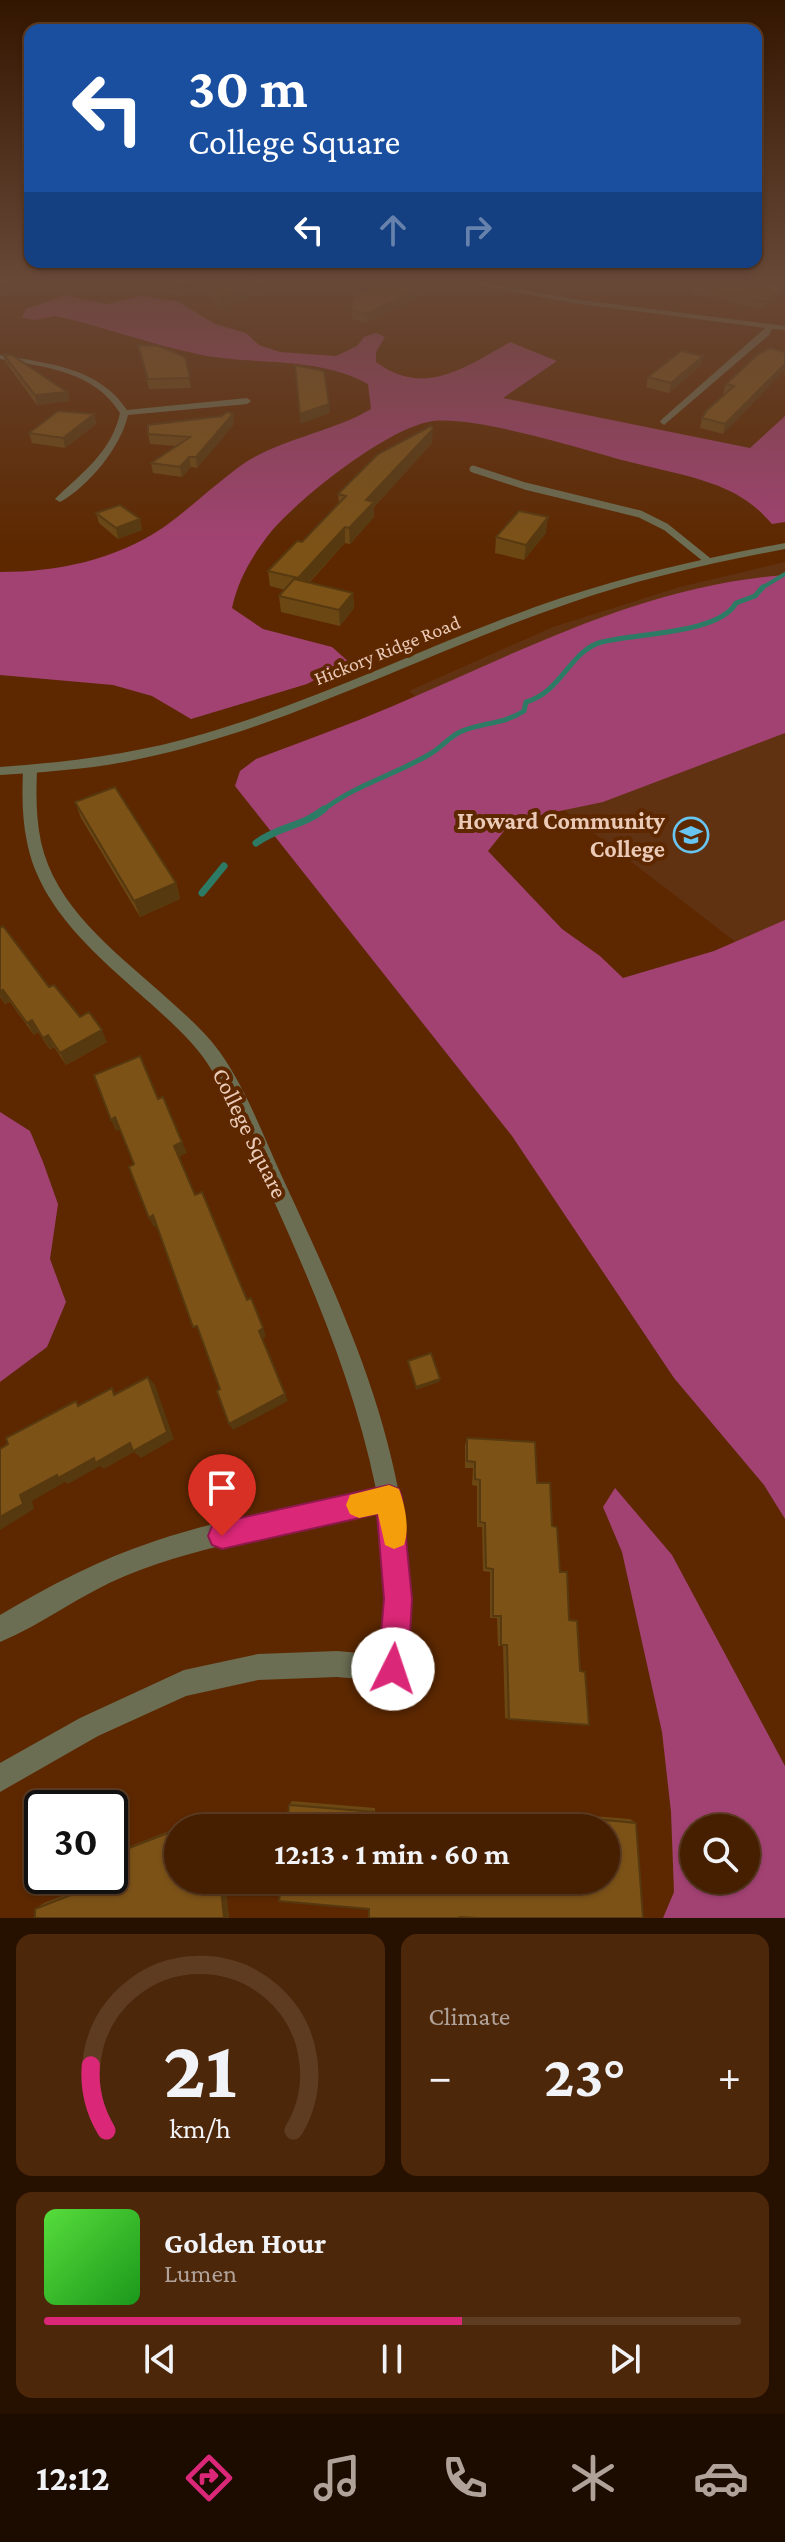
<!DOCTYPE html>
<meta charset="utf-8">
<style>
:root{--surface:#461e00;--page:#4d270a;--text:#f1f3f6;--muted:#b0a299;--line:#5e3c22;--accent:#db2777}
body{margin:0;font-family:"Crimson Pro",serif;background:var(--page);color:var(--text);height:100vh;display:flex;flex-direction:column;font-size:30px;white-space:nowrap}
*{box-sizing:border-box;margin:0}
p{font-size:26px;color:var(--muted)}
.icon{flex:none;width:44px;height:44px;fill:none;stroke:currentColor;stroke-width:2;stroke-linecap:round;stroke-linejoin:round}
.map{position:relative;height:1918px;overflow:hidden}
.drawer{display:flex;flex-direction:column;gap:16px;padding:16px;background:#261000;flex:1}
.drawer>*{flex:none}
.top-card{position:absolute;left:24px;top:24px;width:738px;height:244px;border-radius:16px;box-shadow:0 2px 6px #0004,0 0 0 2px var(--line);background:#1a4fa0;color:#fff;overflow:hidden}
.controls{position:absolute;left:680px;top:1814px;display:grid;gap:16px}
.controls a{display:grid;place-items:center;width:80px;height:80px;border-radius:50%;background:var(--surface);box-shadow:0 2px 6px #0004,0 0 0 2px var(--line);font-size:40px}
.speed{position:absolute;left:24px;top:1790px;display:flex;gap:16px;font-size:40px;font-weight:700;text-align:center}
.speed>*{display:grid;place-content:center;width:104px;height:104px;border-radius:50%;background:var(--surface);box-shadow:0 2px 6px #0004,0 0 0 2px var(--line);line-height:1}
.speed .limit{border:4px solid #111;border-radius:12px;background:#fff;color:#111}
.pin{position:absolute;display:grid;place-items:center;width:68px;height:68px;color:#fff;margin:-82px -34px;border-radius:50% 50% 50% 0;rotate:-45deg;box-shadow:0 0 8px #0007}
.pin .icon{rotate:45deg}
.me{position:absolute;width:88px;margin:-44px;rotate:4deg;stroke-linejoin:round;filter:drop-shadow(0 0 6px #0008)}
.turn{display:flex;align-items:center;gap:28px;height:168px;padding:0 32px;font-size:36px}
.turn .icon{width:104px;height:104px;stroke-width:2.5}
.turn b{display:block;font-size:56px;line-height:68px}
.lanes{display:flex;align-items:center;height:76px;padding:0 32px;background:#0003;justify-content:center;gap:40px;direction:ltr}
.lanes .off{opacity:.35}
.big{font-size:60px;font-weight:700;line-height:1.1}
.drawer .card{flex:1;display:flex;flex-direction:column;justify-content:center;gap:12px;min-width:0;padding:0 28px;border-radius:16px;background:var(--page)}
.drawer .dial{align-items:center;gap:0}
.dial svg{height:208px;overflow:visible;fill:none;stroke:var(--line);stroke-width:7;stroke-linecap:round;text-anchor:middle}
.dial text{fill:var(--text);stroke:none}
.song{display:flex;align-items:center;gap:24px}
.cover{width:96px;height:96px;border-radius:12px;background:linear-gradient(135deg,hsl(110 70% 55%),hsl(120 70% 35%))}
.played{height:8px;border-radius:4px;background:linear-gradient(90deg,var(--accent) 60%,var(--line) 60%)}
.keys{display:flex;justify-content:space-around;direction:ltr}
.heat{display:flex;justify-content:space-between;align-items:center;font-size:44px;direction:ltr}
.drawer .tiles{flex:1;display:grid;gap:16px;grid-template-columns:1fr 1fr}
.card:last-child{grid-column:span 2}
.trip{position:absolute;left:164px;top:1814px;width:456px;height:80px;border-radius:40px;background:var(--surface);box-shadow:0 2px 6px #0004,0 0 0 2px var(--line);font-weight:700;line-height:80px;text-align:center}
.dock{display:flex;height:128px;justify-content:space-around;align-items:center;background:#1c0c00;color:var(--muted)}
.dock .icon{width:56px;height:56px}
.dock .on{color:var(--accent)}
.dock b{font-size:36px;color:var(--text)}
.map>svg:first-child{display:block}
.built{fill:#613212}
.forest{fill:#a24273;fill-rule:evenodd}
.lines{fill:none;stroke-linecap:round;stroke-linejoin:round}
.stream-far2{stroke:#2e7b65;stroke-width:4}
.stream-far1{stroke:#2e7b65;stroke-width:5}
.stream{stroke:#2e7b65;stroke-width:7}
.service{stroke:#6c6e53;stroke-width:7}
.minor{fill:#6c6e53;fill-rule:evenodd}
.tertiary{fill:#6c6e53;fill-rule:evenodd}
.wall{fill:#6b4714}
.shaded-wall{fill:#573910}
.building{fill:#7c5217;stroke:#573910;stroke-width:2}
.route{fill:#db2777;stroke:#8e194d;stroke-width:2}
.slow{fill:#f59e0b}
.labels{text-anchor:middle;stroke-width:8;stroke-linejoin:round;paint-order:stroke}
.far-street-label{font-size:20px;fill:#ebcab7;stroke:#5d2800}
.poi-label{font-size:24px;font-weight:bold;fill:#ebcab7;stroke:#5d2800;text-anchor:end}
.street-label{font-size:24px;fill:#ebcab7;stroke:#5d2800}
</style>
<div class="map">
<svg width="785" height="1918" viewBox="0 0 785 1918">
<rect width="100%" height="100%" fill="#5d2800"/>
<path class="built" d="M785,562V980L409,691L553,627L680,587Z"/>
<path class="forest" d="M66,295L106,304L142,296L177,301L215,324L246,333L259,345L280,352L336,356L357,346L364,337L376,333L385,337L376,352V362C424,398 466,367 510,342L557,361L503,398L750,448L785,416V522L772,524C756,505 736,492 713,484C686,474 657,469 630,462C585,450 469,413 428,422C384,431 299,498 270,533C252,556 238,580 232,608L263,629L332,647L349,662L307,684L191,719L152,696L113,685L0,675V572C58,572 115,560 164,527C192,507 217,482 246,462C284,438 332,432 371,409L368,384C314,354 250,367 193,353C146,343 102,326 55,316L35,320L22,318L26,309Z
M785,575V733L603,802L512,821L488,851L562,929L600,956L623,978L714,951L785,920V1519L764,1485L674,1378L512,1136L235,786L240,771L256,759C301,742 348,725 393,706C520,652 644,585 785,575Z
M0,1112L30,1131L43,1162L58,1204L50,1259L66,1302L47,1347L0,1382Z
M615,1488L672,1555L785,1766V1918H663L674,1892L671,1812L662,1732L622,1552L603,1507ZM746,1828V1880H694V1828Z"/>
<g class="lines">
<path class="stream-far2" d="M760,589L785,574"/>
<path class="stream-far1" d="M322,811C354,785 395,775 430,754C441,748 449,737 460,732C482,722 502,725 524,711L526,702C562,692 570,650 602,642C636,633 719,634 736,603L755,596L763,587"/>
<path class="stream" d="M256,843C279,826 304,826 324,809
M202,893L224,866"/>
<path class="service" d="M473,469L525,486L640,514L666,527L707,560"/>
<path class="minor" d="M444,278H459L573,299L785,326V330L772,329L769,335L664,425L660,422L661,420L765,328L573,303Z
M0,355C46,363 99,367 127,410L247,398L251,401L247,404L128,415C121,447 88,487 60,502L55,499L57,497C83,472 112,451 120,413C94,371 45,367 0,359Z
M30,766L37,770C36,795 36,818 41,842C55,906 113,950 159,991C180,1010 202,1028 219,1051C247,1090 264,1138 284,1181C346,1315 401,1432 410,1582C411,1612 414,1650 402,1678L393,1682L337,1677L258,1680L186,1696L98,1736L0,1792V1763L80,1718L184,1670L258,1654L337,1651L382,1655L386,1596L379,1512C294,1531 206,1543 125,1576C81,1594 43,1624 0,1642V1615C49,1586 100,1559 155,1541C227,1517 302,1505 376,1489C355,1387 316,1294 273,1199C254,1157 238,1114 214,1074C198,1045 173,1024 149,1002C101,959 40,910 27,842C22,818 22,795 23,770Z"/>
<path class="tertiary" d="M785,543V549C711,563 638,579 567,604C423,653 288,728 139,759C93,769 47,772 0,775V767C69,762 136,754 203,734C326,698 440,639 561,598C634,574 709,557 785,543Z"/>
</g>
<path class="wall" d="M0,278H58L55,290L11,291L0,297Z
M107,278H314L219,307L203,288L177,295L148,290Z
M395,281L441,287L367,323L352,319V298Z
M693,285L783,294L762,309L691,293Z
M138,345L185,357L191,388L149,389Z
M3,354L70,401L37,405L6,363Z
M757,355L723,434L700,428L702,418L725,394L723,393L726,384Z
M703,356L701,365L669,393L646,387L648,377Z
M94,414L96,424L65,448L32,443L29,433Z
M233,414L234,424L197,468L191,467L182,477L153,473L151,463L176,446L150,444L148,434Z
M432,443L374,507V517L350,544L345,543L309,583L353,593L354,608L340,626L281,612L279,596L285,590L270,586L268,571L302,542L339,504L338,494Z
M96,513L140,519L142,530L118,539L99,523Z
M546,533L524,560L495,553L496,537Z
M75,802L176,883L180,899L140,917L81,818Z
M0,928L49,987L107,1042L66,1065L54,1047L50,1050L38,1032L34,1035L10,1002L5,1004L0,997Z
M467,1438L535,1442L509,1719L505,1718L503,1646H498L497,1618H490V1572L483,1571L482,1527H477V1486L472,1485L473,1468H465V1445Z
M292,1801L375,1808V1818L460,1826V1815L545,1822V1812L630,1819L636,1823L460,1917L369,1918L606,1828H287L289,1805Z
M174,1829L175,1842L178,1841V1880H225L229,1918H35V1909L44,1903L81,1889L80,1878L83,1876H110V1864L125,1859L124,1850L131,1846Z"/>
<path class="shaded-wall" d="M54,278H58L55,290L53,281Z
M285,278H314L219,307L218,298Z
M441,278V287L367,323V314Z
M202,280L203,288L177,295L175,287Z
M8,283L11,291L0,297V288Z
M785,287L783,294L762,309L765,302Z
M703,356L701,365L669,393L671,383Z
M785,364V370L723,434L725,424Z
M67,392L70,401L37,405L35,395Z
M329,404L330,413L300,424V414Z
M94,414L96,424L65,448L63,438Z
M233,414L234,424L197,468L196,457Z
M433,429L432,443L374,507V517L350,544L349,528L366,500Z
M189,457L191,467L182,477L180,467Z
M548,517L546,533L524,560L526,545Z
M140,519L142,530L118,539L116,528Z
M345,527V543L299,593L298,578Z
M353,593L354,608L340,626L339,610Z
M176,883L180,899L140,917L134,901Z
M3,990L10,1002L5,1004L0,996V991Z
M32,1020L38,1032L34,1035L27,1023Z
M102,1030L107,1042L66,1065L60,1053Z
M48,1035L54,1047L50,1050L43,1038Z
M115,1117L121,1129L116,1131L111,1120Z
M182,1142L187,1153L179,1157L174,1146Z
M153,1215L159,1225L154,1227L149,1218Z
M263,1328L266,1336L262,1339L259,1331Z
M148,1377L155,1385L174,1439L141,1458L134,1452L104,1469L100,1466L68,1484L65,1482L32,1501L34,1509L0,1530V1517L20,1495Z
M440,1379L439,1382L416,1390V1387Z
M285,1394L288,1401L233,1430L229,1424Z
M174,1829L175,1842L170,1846L168,1833Z
M220,1880H225L229,1918H224Z"/>
<path class="building" d="M0,278H54L53,281L8,283L0,288Z
M136,278H285L218,298L202,280L175,287Z
M400,278H441L367,314L352,310V298L389,280L395,281Z
M713,278H756L785,287L765,302L693,285Z
M138,345L159,346L185,357L190,378L148,379Z
M770,348L785,352V364L725,424L702,418L707,410L734,386L726,384L757,355Z
M681,351L703,356L671,383L648,377Z
M3,354L12,355L67,392L35,395Z
M295,365L324,371L329,404L300,414Z
M58,411L94,414L63,438L29,433Z
M227,412L233,414L196,457H189L180,467L151,463L190,437L148,434V425L222,416Z
M431,426L433,429L366,500L374,502L349,528L345,527L298,578L268,571L297,541L302,542L346,496L338,494L378,454Z
M120,505L140,519L116,528L96,513Z
M519,511L548,517L526,545L496,537Z
M294,579L353,593L339,610L279,596Z
M115,787L176,883L134,901L75,802Z
M3,926L49,987L54,985L80,1017L89,1012L102,1030L60,1053L48,1035L43,1038L32,1020L27,1023L3,990L0,991V928Z
M140,1056L158,1099L163,1097L182,1142L174,1146L195,1195L202,1192L247,1300L251,1298L263,1328L259,1331L285,1394L229,1424L217,1391L220,1389L197,1326L193,1327L153,1215L149,1218L129,1167L134,1164L115,1117L111,1120L94,1075Z
M431,1353L440,1379L416,1387L408,1361Z
M148,1377L167,1432L133,1451L130,1443L95,1463L94,1458L58,1478L57,1475L20,1495L23,1504L0,1517V1449L8,1444L6,1438L76,1401L78,1406L112,1388L114,1395Z
M467,1438L535,1442L537,1483H550L552,1526L557,1527L560,1572H567L569,1620L577,1621L580,1671L585,1672L589,1725L509,1719L507,1645H501V1616H493V1569L486,1568L485,1523L480,1522V1480L475,1479V1462L467,1461Z
M289,1805L375,1812L374,1821L447,1828H287Z
M549,1815L636,1823L643,1918H476L460,1917V1918H369V1909L279,1901L282,1880H606V1828H462V1819L549,1826Z
M168,1833L170,1846L178,1843V1880H220L224,1918H35V1909L81,1891L80,1878L85,1876H110V1867L125,1861L124,1850Z"/>
<linearGradient id="sky" x2="0" y2="1"><stop stop-color="#331600"/><stop offset="0.51" stop-color="#674837"/><stop offset="1" stop-color="#674837" stop-opacity="0"/></linearGradient>
<rect width="785" height="547" fill="url(#sky)"/>
<path class="route" d="M389,1485L399,1489L402,1498L412,1599L408,1669L403,1679L393,1684L383,1679L378,1669L384,1599L377,1514L222,1549L212,1545L208,1536L212,1526L222,1522Z"/>
<path class="slow" d="M389,1485L399,1489C405,1505 410,1529 404,1545L394,1549L385,1545L378,1514L359,1518L350,1514L346,1505L350,1495Z"/>
<defs>
<g id="university-ring" transform="scale(1.8)"><circle r="9.5" fill="#5d2800" stroke="#68c4f0" stroke-width="1.5"/><path d="M0-5L7-2L0 1L-7-2ZM-4 1L0 2.5L4 1V4Q0 6-4 4Z" fill="#68c4f0"/></g>
</defs>
<g fill-rule="evenodd">
<use href="#university-ring" x="691" y="835"/>
</g>
<g class="labels">
<g class="far-street-label">
<text transform="translate(387 650) rotate(-22)" y="7">Hickory Ridge Road</text>
</g>
<g class="poi-label">
<text x="665" y="829">Howard Community<tspan x="665" dy="28">College</tspan></text>
</g>
<g class="street-label">
<text transform="translate(250 1133) rotate(64)" y="8">College Square</text>
</g>
</g>
</svg>
<div class="controls">
<a><svg class="icon" aria-label="search" viewBox="0 0 24 24"><circle cx="10" cy="10" r="6"/><path d="M15 15l6 6"/></svg></a>
</div>
<div class="speed"><div class="limit">30</div></div>
<div class="pin" style="left:222px;top:1536px;background:#d93025"><svg class="icon" aria-label="arrive" viewBox="0 0 24 24"><path d="M6 21V4h12l-3 4 3 4H6"/></svg></div>
<svg class="me" style="left:393px;top:1669px" viewBox="-20 -20 40 40"><circle r="19" fill="#fff"/><path d="M0-13L10 11 0 6-10 11z" fill="#db2777"/></svg>
<div class="trip">12:13 · 1 min · 60 m</div>
<div class="top-card">
<div class="turn"><svg class="icon" aria-label="left" viewBox="0 0 24 24"><path d="M17 20v-9H6M10 6l-5 5 5 5"/></svg><div><b>30 m</b>College Square</div></div>
<div class="lanes"><svg class="icon" aria-label="left" viewBox="0 0 24 24"><path d="M17 20v-9H6M10 6l-5 5 5 5"/></svg><svg class="icon off" aria-label="ahead" viewBox="0 0 24 24"><path d="M12 20V5M6 11l6-6 6 6"/></svg><svg class="icon off" aria-label="right" viewBox="0 0 24 24"><path d="M7 20v-9h11M14 6l5 5-5 5"/></svg></div>
</div>
</div>
<section class="drawer">
<div class="tiles">
<div class="card dial"><svg viewBox="0 0 100 80">
<path d="M14 69A42 42 0 1 1 86 69"/>
<path d="M14 69A42 42 0 0 1 8 44" stroke="#db2777"/>
<text x="50" y="56" font-size="32" font-weight="700">21</text>
<text x="50" y="72" font-size="11">km/h</text>
</svg></div>
<div class="card"><p>Climate</p>
<div class="heat"><a>−</a><b class="big">23°</b><a>+</a></div>
</div>
<div class="card">
<div class="song"><i class="cover"></i><div><b>Golden Hour</b><p>Lumen</p></div></div>
<div class="played"></div>
<div class="keys"><svg class="icon" aria-label="previous" viewBox="0 0 24 24"><path d="M18 5L8 12l10 7zM5 5v14"/></svg><svg class="icon" aria-label="pause" viewBox="0 0 24 24"><path d="M8 5v14M16 5v14"/></svg><svg class="icon" aria-label="next" viewBox="0 0 24 24"><path d="M6 5l10 7-10 7zM19 5v14"/></svg></div>
</div>
</div>
</section>
<nav class="dock">
<b>12:12</b>
<svg class="icon on" aria-label="directions" viewBox="0 0 24 24"><path d="M12 3l9 9-9 9-9-9zM9 14v-3h6M13 9l2 2-2 2"/></svg>
<svg class="icon" aria-label="music" viewBox="0 0 24 24"><path d="M9 18V5l10-2v13"/><circle cx="6" cy="18" r="3"/><circle cx="16" cy="16" r="3"/></svg>
<svg class="icon" aria-label="phone" viewBox="0 0 24 24"><path d="M5 4h4l2 5-3 2q2 4 5 5l2-3 5 2v4C11 20 4 13 5 4z"/></svg>
<svg class="icon" aria-label="climate" viewBox="0 0 24 24"><path d="M12 3v18M4 7l16 10M4 17L20 7"/></svg>
<svg class="icon" aria-label="car" viewBox="0 0 24 24"><path d="M5 17H2v-5l4-1 3-4h7l3 4 3 1v5h-3M9 17h6M6 11h13"/><circle cx="7" cy="17" r="2"/><circle cx="17" cy="17" r="2"/></svg>
</nav>
